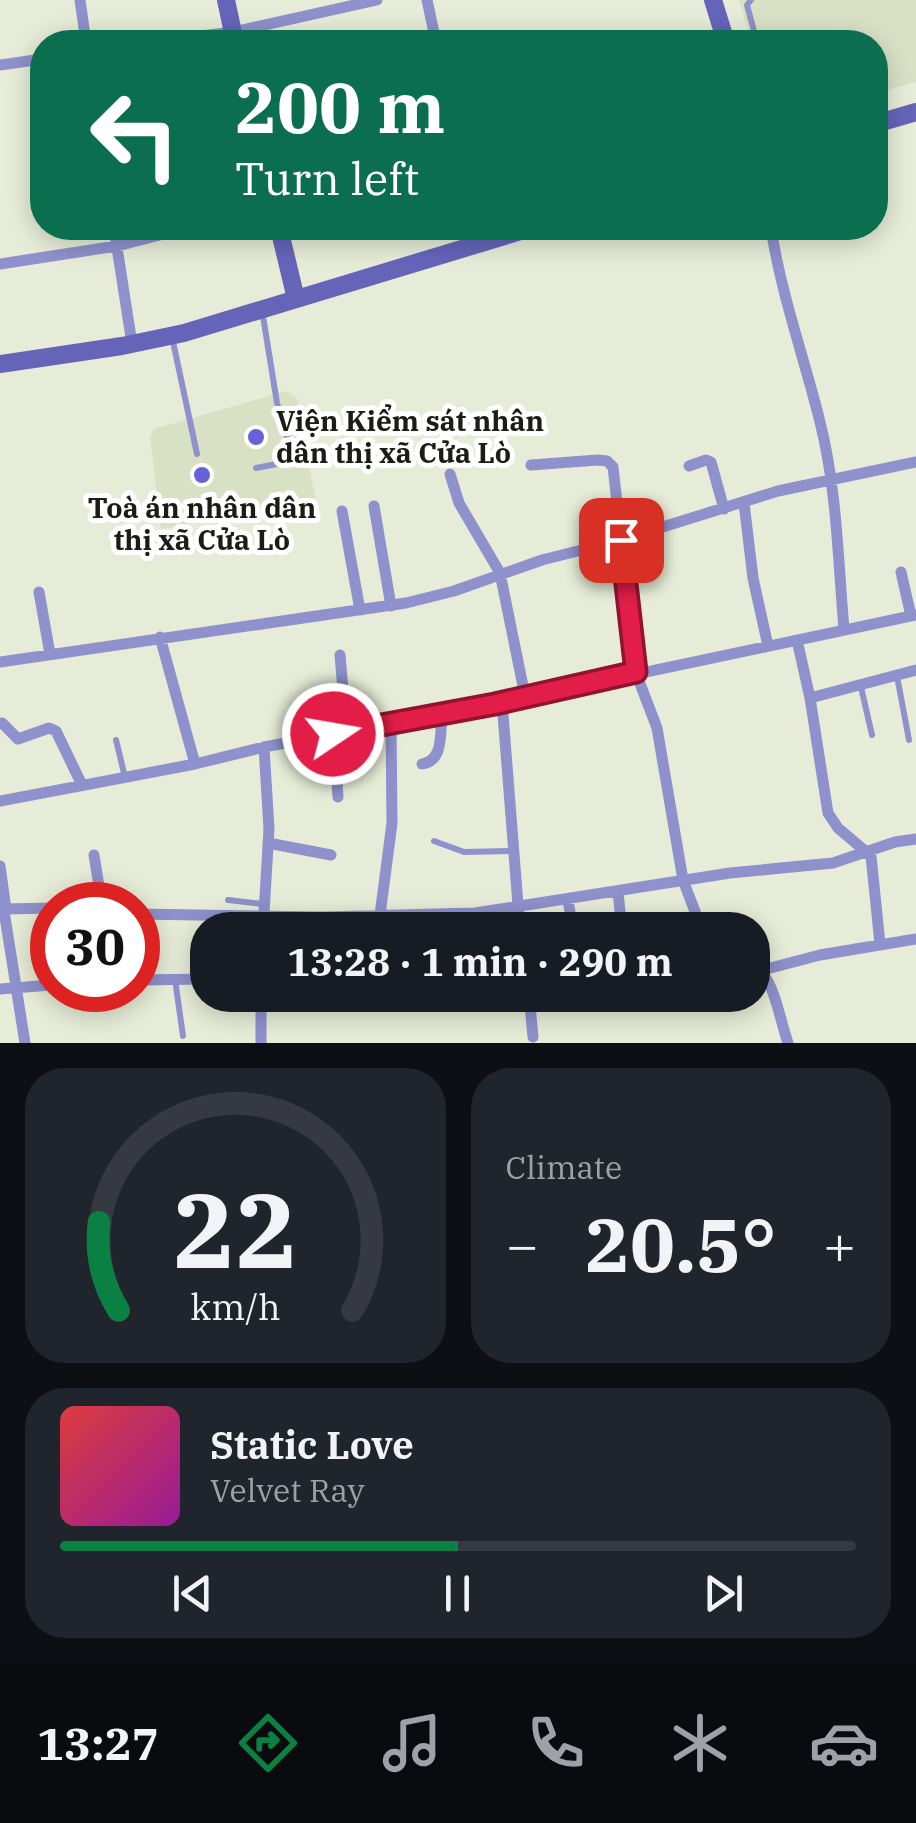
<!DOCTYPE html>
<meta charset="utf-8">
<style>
:root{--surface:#171b24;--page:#20242c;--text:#f1f3f6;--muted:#9ea1a6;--line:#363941;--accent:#0b8043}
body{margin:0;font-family:"IBM Plex Serif",serif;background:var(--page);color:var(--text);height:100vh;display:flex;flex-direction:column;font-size:38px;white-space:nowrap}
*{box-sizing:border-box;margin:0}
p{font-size:32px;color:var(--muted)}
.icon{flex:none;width:55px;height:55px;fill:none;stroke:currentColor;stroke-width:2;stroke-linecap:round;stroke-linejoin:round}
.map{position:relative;height:1043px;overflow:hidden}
.details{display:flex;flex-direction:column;gap:25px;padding:25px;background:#0d0f14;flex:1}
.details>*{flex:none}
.top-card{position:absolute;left:30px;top:30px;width:858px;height:210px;border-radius:40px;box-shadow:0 5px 25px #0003;background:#0b6e4f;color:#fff;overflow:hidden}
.speed{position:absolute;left:30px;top:882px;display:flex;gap:20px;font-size:50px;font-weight:700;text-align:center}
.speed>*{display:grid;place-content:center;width:130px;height:130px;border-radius:50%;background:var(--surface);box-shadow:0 5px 25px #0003;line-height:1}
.speed .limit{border:15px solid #d22;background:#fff;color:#111}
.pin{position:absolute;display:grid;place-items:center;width:85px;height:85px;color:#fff;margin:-42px;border-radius:20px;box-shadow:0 5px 15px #0006}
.me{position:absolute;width:110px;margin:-55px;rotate:78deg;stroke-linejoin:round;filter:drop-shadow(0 0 8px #0008)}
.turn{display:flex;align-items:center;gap:35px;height:210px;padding:0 40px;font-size:45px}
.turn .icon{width:130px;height:130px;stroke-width:2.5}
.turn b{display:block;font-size:70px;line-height:85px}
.big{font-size:75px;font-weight:700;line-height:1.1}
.details .widget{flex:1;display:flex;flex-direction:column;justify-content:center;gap:15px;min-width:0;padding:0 35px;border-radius:40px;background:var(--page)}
.details .dial{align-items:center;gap:0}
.dial svg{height:260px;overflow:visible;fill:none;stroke:var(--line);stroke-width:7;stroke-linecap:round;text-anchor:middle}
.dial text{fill:var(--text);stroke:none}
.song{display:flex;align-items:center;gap:30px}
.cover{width:120px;height:120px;border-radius:15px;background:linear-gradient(135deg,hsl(0 70% 55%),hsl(300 70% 35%))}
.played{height:10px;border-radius:5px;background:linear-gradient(90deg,var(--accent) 50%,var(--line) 50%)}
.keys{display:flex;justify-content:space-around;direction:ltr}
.heat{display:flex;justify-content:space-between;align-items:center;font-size:55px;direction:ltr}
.details .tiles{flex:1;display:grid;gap:25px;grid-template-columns:1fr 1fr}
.widget:last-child{grid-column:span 2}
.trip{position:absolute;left:190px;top:912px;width:580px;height:100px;border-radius:40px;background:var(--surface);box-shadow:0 5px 25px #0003;font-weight:700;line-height:100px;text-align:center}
.tab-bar{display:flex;height:160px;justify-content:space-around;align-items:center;background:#090b0e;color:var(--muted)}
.tab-bar .icon{width:70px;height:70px}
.tab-bar .selected{color:var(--accent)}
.tab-bar b{font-size:45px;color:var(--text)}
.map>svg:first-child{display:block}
.built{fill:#d9e1c5}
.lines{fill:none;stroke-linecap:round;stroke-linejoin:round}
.lane{stroke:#8e91cb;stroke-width:6}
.street{stroke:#8e91cb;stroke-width:11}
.secondary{stroke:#6564b9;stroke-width:18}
.route-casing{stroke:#92132f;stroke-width:25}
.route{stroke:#e11d48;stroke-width:18}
.poi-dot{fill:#6761da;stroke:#fff;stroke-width:4}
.labels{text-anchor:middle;stroke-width:10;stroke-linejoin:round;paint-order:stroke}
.poi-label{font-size:28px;font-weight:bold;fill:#1a1c15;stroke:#fff;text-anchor:start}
</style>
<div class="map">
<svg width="916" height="1043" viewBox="0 0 916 1043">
<rect width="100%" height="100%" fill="#e6ecd7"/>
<path class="built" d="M739,0H916V82L875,94V42H751Z
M287,391L297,398L317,508L243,514L161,529L150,437L154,429Z"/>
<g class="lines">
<path class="lane" d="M751,0L747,5L757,42
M172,337L197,454
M256,468L282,463L291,451L277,403L262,310
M897,676L909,740
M861,687L872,735
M116,740L125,777
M434,841L464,852L512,851
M228,900L263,904
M175,979L183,1036
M691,1009L692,995"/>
<path class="street" d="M80,0L86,42
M427,0L436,42
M154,42L233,32L377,0
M537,42L546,41
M0,65L42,59
M114,228L132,344
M771,228C781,294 804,357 820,422C837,489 838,561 844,629
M0,264L117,246L187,228
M531,465L598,460L607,461L613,467L636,673L657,728L683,880L702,930
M689,466L706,460L711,462L724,509
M450,474L459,503L500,573L525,696
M744,503L753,578L768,646
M374,506L391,606
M342,511L360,610
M901,572L911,616
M39,592L50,654
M160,637L195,764L264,747L495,704L916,615
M797,640L810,698L828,813L838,828L871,856L880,944
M340,655L343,690L357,730
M0,662L406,603L454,591L542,560L621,540L778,491L916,462
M810,698L916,670
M502,702L520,930
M2,723L18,739L49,728L56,731L82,785
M333,735L338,797
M422,764C444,761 440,732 442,714
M0,801L195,764
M268,843L331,855
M94,855L102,905
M0,866L6,909
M618,892L622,930
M568,900L573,930
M138,914L322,917L475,913L730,873L833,863L895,842L916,839
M380,915L392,823L391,722
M263,930L269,829L264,747
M752,963C775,978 779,1018 788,1043
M763,970L820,955L916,939
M138,980L208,979
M0,989L52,985
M261,995V1043
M529,995L533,1037
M311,1001L322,995
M25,1043L4,911L6,909L52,908"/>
<path class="secondary" d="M226,0L235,42
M713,0L726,42
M875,124L916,112
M279,228L296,299
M0,364L122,346L184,333L531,228"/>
</g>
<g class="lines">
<g class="route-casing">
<path id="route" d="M333,734L495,704L636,672L621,540"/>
</g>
<use href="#route" class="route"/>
</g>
<g class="poi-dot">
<circle cx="256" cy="437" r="10"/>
<circle cx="202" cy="475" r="10"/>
</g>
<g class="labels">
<g class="poi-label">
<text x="276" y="431">Viện Kiểm sát nhân<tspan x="276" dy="32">dân thị xã Cửa Lò</tspan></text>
<text x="202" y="518" text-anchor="middle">Toà án nhân dân<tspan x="202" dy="32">thị xã Cửa Lò</tspan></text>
</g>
</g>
</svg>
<div class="speed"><div class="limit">30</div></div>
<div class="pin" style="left:621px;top:540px;background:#d93025"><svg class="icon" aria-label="arrive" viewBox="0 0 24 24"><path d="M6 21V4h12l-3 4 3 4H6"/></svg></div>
<svg class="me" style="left:333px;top:734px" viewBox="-20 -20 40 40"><circle r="17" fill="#e11d48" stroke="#fff" stroke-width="3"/><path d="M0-11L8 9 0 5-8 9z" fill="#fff"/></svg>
<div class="trip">13:28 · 1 min · 290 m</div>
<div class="top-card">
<div class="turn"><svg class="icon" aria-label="left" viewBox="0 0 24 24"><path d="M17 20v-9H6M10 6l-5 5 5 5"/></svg><div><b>200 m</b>Turn left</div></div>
</div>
</div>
<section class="details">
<div class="tiles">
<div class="widget dial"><svg viewBox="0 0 100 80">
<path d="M14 69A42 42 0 1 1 86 69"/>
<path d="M14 69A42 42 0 0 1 8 42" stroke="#0b8043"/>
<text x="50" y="56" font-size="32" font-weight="700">22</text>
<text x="50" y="72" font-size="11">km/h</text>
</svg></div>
<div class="widget"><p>Climate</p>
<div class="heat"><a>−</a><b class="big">20.5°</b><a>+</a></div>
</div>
<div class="widget">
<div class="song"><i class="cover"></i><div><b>Static Love</b><p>Velvet Ray</p></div></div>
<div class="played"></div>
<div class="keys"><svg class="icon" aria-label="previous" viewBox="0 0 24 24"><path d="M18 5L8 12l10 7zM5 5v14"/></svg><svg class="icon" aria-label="pause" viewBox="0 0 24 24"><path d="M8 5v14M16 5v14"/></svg><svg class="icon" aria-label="next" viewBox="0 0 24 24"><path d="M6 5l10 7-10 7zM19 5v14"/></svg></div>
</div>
</div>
</section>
<nav class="tab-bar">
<b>13:27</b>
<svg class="icon selected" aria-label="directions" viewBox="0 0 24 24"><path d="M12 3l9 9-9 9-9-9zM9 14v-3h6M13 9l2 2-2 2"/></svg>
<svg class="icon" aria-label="music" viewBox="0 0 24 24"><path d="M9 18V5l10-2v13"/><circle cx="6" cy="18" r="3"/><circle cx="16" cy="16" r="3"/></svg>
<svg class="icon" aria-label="phone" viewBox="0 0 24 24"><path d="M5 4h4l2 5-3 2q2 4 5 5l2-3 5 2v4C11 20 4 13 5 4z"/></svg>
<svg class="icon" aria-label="climate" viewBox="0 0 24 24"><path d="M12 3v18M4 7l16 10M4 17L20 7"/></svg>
<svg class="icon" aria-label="car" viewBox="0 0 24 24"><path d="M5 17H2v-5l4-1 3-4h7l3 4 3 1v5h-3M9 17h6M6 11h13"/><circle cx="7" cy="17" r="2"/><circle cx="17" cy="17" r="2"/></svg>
</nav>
